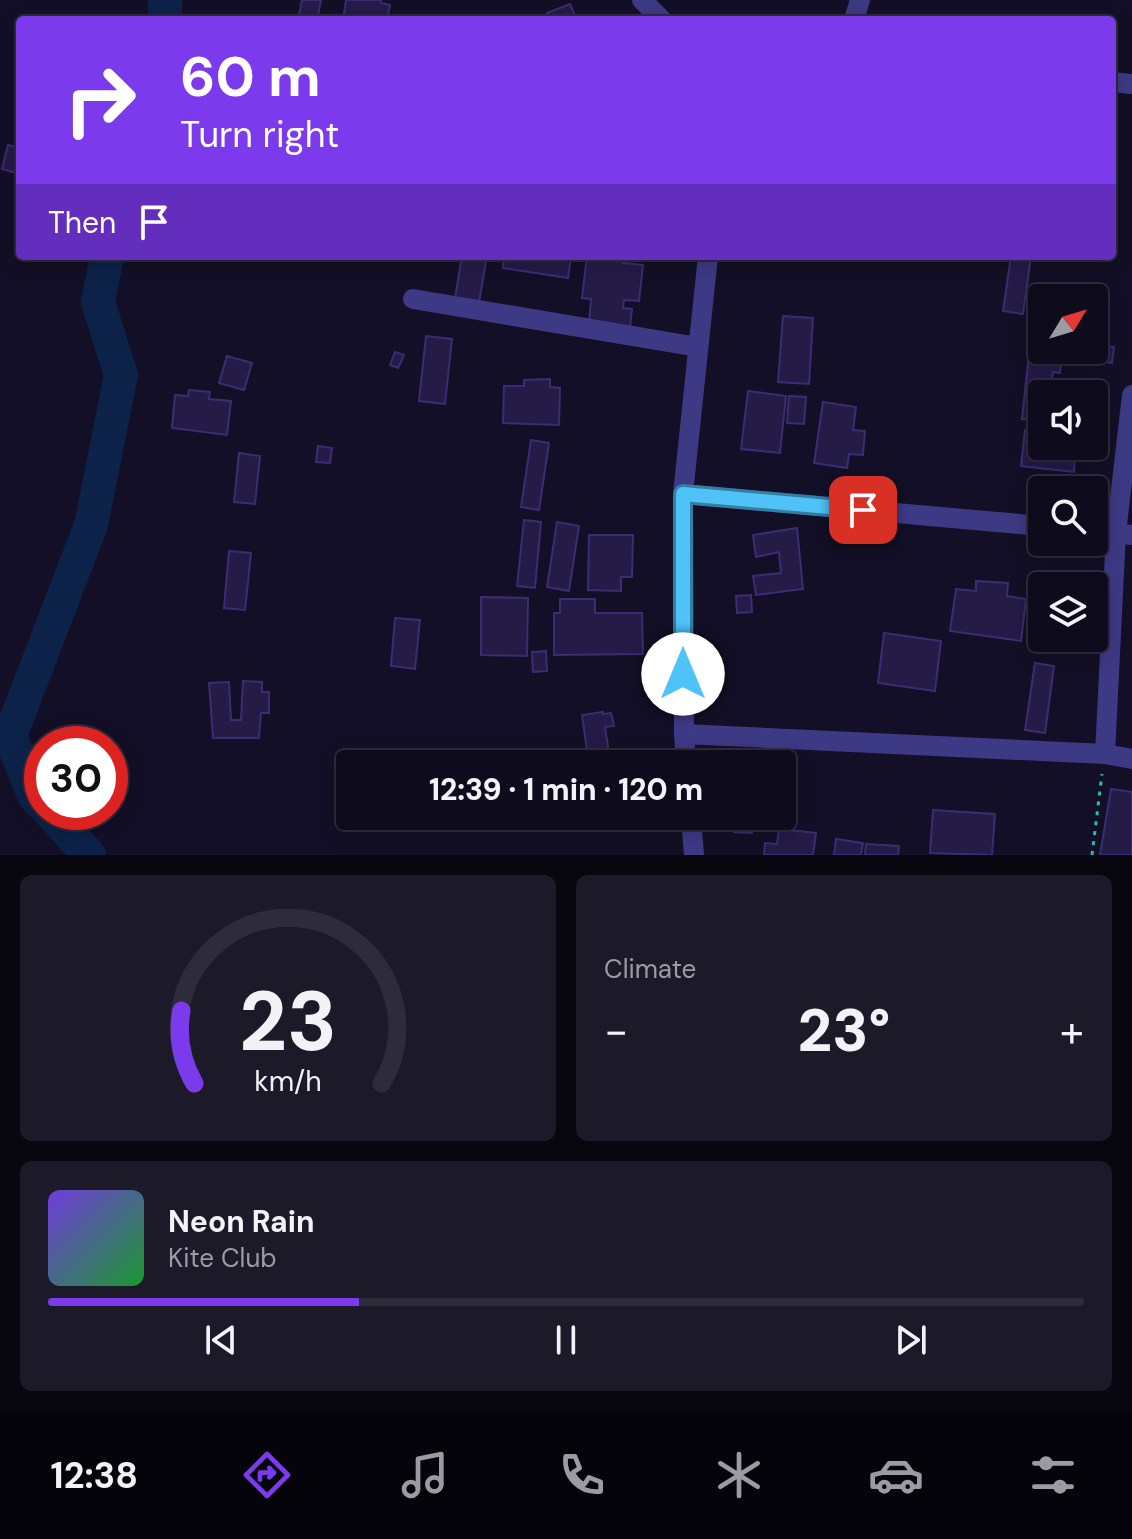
<!DOCTYPE html>
<meta charset="utf-8">
<style>
:root{--surface:#0e0b1c;--page:#1c1929;--text:#f1f3f6;--muted:#9b9ba3;--line:#2e2b3b;--accent:#7c3aed}
body{margin:0;font-family:"DM Sans",sans-serif;background:var(--page);color:var(--text);height:100vh;display:flex;flex-direction:column;font-size:30px;white-space:nowrap}
*{box-sizing:border-box;margin:0}
p{font-size:26px;color:var(--muted)}
.icon{flex:none;width:44px;height:44px;fill:none;stroke:currentColor;stroke-width:2;stroke-linecap:round;stroke-linejoin:round}
.map{position:relative;height:855px;overflow:hidden}
.side{display:flex;flex-direction:column;gap:20px;padding:20px;background:#08060f;flex:1}
.side>*{flex:none}
.guide{position:absolute;left:16px;top:16px;width:1100px;height:244px;border-radius:8px;box-shadow:0 4px 20px #0003,0 0 0 2px var(--line);background:#7c3aed;color:#fff;overflow:hidden}
.needle{width:52px;rotate:52deg}
.fabs{position:absolute;left:1028px;top:284px;display:grid;gap:16px}
.fabs a{display:grid;place-items:center;width:80px;height:80px;border-radius:8px;background:var(--surface);box-shadow:0 4px 20px #0003,0 0 0 2px var(--line);font-size:40px}
.speed{position:absolute;left:24px;top:726px;display:flex;gap:16px;font-size:40px;font-weight:700;text-align:center}
.speed>*{display:grid;place-content:center;width:104px;height:104px;border-radius:50%;background:var(--surface);box-shadow:0 4px 20px #0003,0 0 0 2px var(--line);line-height:1}
.speed .limit{border:12px solid #d22;background:#fff;color:#111}
.pin{position:absolute;display:grid;place-items:center;width:68px;height:68px;color:#fff;margin:-34px;border-radius:16px;box-shadow:0 4px 12px #0006}
.me{position:absolute;width:88px;margin:-44px;rotate:0deg;stroke-linejoin:round;filter:drop-shadow(0 0 6px #0008)}
.turn{display:flex;align-items:center;gap:28px;height:168px;padding:0 32px;font-size:36px}
.turn .icon{width:104px;height:104px;stroke-width:2.5}
.turn b{display:block;font-size:56px;line-height:68px}
.then{display:flex;align-items:center;height:76px;padding:0 32px;background:#0003;gap:16px;font-size:30px}
.big{font-size:60px;font-weight:800;line-height:1.1}
.side .tile{flex:1;display:flex;flex-direction:column;justify-content:center;gap:12px;min-width:0;padding:0 28px;border-radius:12px;background:var(--page)}
.side .dial{align-items:center;gap:0}
.dial svg{height:208px;overflow:visible;fill:none;stroke:var(--line);stroke-width:7;stroke-linecap:round;text-anchor:middle}
.dial text{fill:var(--text);stroke:none}
.song{display:flex;align-items:center;gap:24px}
.cover{width:96px;height:96px;border-radius:12px;background:linear-gradient(135deg,hsl(260 70% 55%),hsl(130 70% 35%))}
.played{height:8px;border-radius:4px;background:linear-gradient(90deg,var(--accent) 30%,var(--line) 30%)}
.keys{display:flex;justify-content:space-around;direction:ltr}
.heat{display:flex;justify-content:space-between;align-items:center;font-size:44px;direction:ltr}
.side .tiles{flex:1;display:grid;gap:20px;grid-template-columns:1fr 1fr}
.tile:last-child{grid-column:span 2}
.trip{position:absolute;left:336px;top:750px;width:460px;height:80px;border-radius:8px;background:var(--surface);box-shadow:0 4px 20px #0003,0 0 0 2px var(--line);font-weight:800;line-height:80px;text-align:center}
.dock{display:flex;height:128px;justify-content:space-around;align-items:center;background:#06040b;color:var(--muted)}
.dock .icon{width:56px;height:56px}
.dock .selected{color:var(--accent)}
.dock b{font-size:36px;color:var(--text)}
.map>svg:first-child{display:block}
.lines{fill:none;stroke-linecap:round;stroke-linejoin:round}
.river{stroke:#0c2248;stroke-width:34}
.building{fill:#241b47;stroke:#3b2d73;stroke-width:2}
.path{stroke:#2fb8b0;stroke-width:3;stroke-dasharray:4 6;stroke-linecap:butt}
.minor{stroke:#3d3a85;stroke-width:20}
.route-casing{stroke:#337fa1;stroke-width:20}
.route{stroke:#4fc3f7;stroke-width:14}
</style>
<div class="map">
<svg width="1132" height="855" viewBox="0 0 1132 855">
<rect width="100%" height="100%" fill="#130f26"/>
<g class="lines">
<path class="river" d="M165,0V20
M42,804L34,795L10,736L91,525L121,375L98,302L107,256
M50,812L89,855"/>
</g>
<path class="building" d="M302,0H321L317,20H298Z
M346,0H381V3L390,5L387,20H343Z
M570,4L577,20H550L547,13Z
M8,145L20,148V174L2,169Z
M462,256H487L479,302L455,298Z
M504,256H571L568,278L503,268Z
M587,256H624L623,263L643,265L639,301L624,300L623,308L632,309L630,328L589,324L591,299L582,298Z
M1011,256H1031L1023,314L1003,311Z
M783,316L813,318L809,384L778,382Z
M426,336L452,339L445,404L419,401Z
M1031,336L1042,337V350H1055V353L1062,354L1060,373L1053,372L1051,388L1058,389V394H1042V421L1022,419Z
M1098,345L1114,347L1112,363L1096,360Z
M395,352L404,355L398,368L390,365Z
M227,356L252,363L244,390L219,383Z
M550,379V387L560,388L559,425L503,423L504,386H524V380Z
M189,390L210,392L209,399L231,401L227,435L172,428L175,395L188,396Z
M748,391L786,396L780,453L741,449Z
M789,396L806,397L804,424L787,423Z
M823,402L856,407L853,430L865,431L863,455L849,454L847,468L814,463Z
M1025,430L1042,431V446H1076L1074,472L1021,466Z
M531,440L549,443L539,510L521,507Z
M318,446L332,448L330,463L316,462Z
M239,453L260,456L255,504L234,502Z
M524,520L541,522L535,588L517,586Z
M557,522L579,526L569,591L547,587Z
M797,528L803,589L756,595L753,576L781,573L779,552L756,557L753,535Z
M589,535H633L632,577H621V591L588,590Z
M229,551L251,553L245,610L224,608Z
M976,581L1008,583L1007,596L1026,599L1021,641L950,631L956,589L976,591Z
M751,595L752,612L737,613L736,596Z
M481,597L528,598L527,656L481,655Z
M560,599H595V613H642L643,654L554,655V613H560Z
M1037,605L1042,606V638H1094V611L1099,612L1095,649L1033,642Z
M395,618L420,620L415,669L391,666Z
M884,633L941,641L935,691L878,683Z
M546,651L547,671L533,672L532,652Z
M1035,663L1054,666L1045,733L1025,730Z
M243,681L262,682V692H269V713H261L259,738H213L209,683L229,682L231,720H241Z
M603,712V714L611,713L614,726L605,727L610,760L617,759L618,764H589L582,715Z
M1111,789L1132,792V855H1100Z
M933,810L995,814L992,855L930,853Z
M735,816H753L752,833L734,832Z
M779,829L816,833L813,855H764L765,843L777,844Z
M836,839L863,843L861,855H834Z
M866,844L899,846L898,855H865Z"/>
<g class="lines">
<path class="path" d="M1092,855L1102,774"/>
<path class="minor" d="M642,0L662,20
M854,20L860,0
M1112,82L1132,84
M708,256L683,494L1042,526
M413,299L698,347
M1132,395L1116,533L1132,535
M683,494L684,734L686,764
M1094,531L1116,533L1105,754
M684,734L1105,754L1132,759
M691,816L694,855"/>
</g>
<g class="lines">
<g class="route-casing">
<path id="route" d="M683,674V494L863,510"/>
</g>
<use href="#route" class="route"/>
</g>
</svg>
<div class="fabs">
<a><svg class="needle" viewBox="-14 -14 28 28"><path d="M0-13l5 13h-10z" fill="#e53935"/><path d="M0 13l5-13h-10z" fill="#9b9ba3"/></svg></a>
<a><svg class="icon" aria-label="sound" viewBox="0 0 24 24"><path d="M4 9h4l5-4v14l-5-4H4zM17 9q2 3 0 6"/></svg></a>
<a><svg class="icon" aria-label="search" viewBox="0 0 24 24"><circle cx="10" cy="10" r="6"/><path d="M15 15l6 6"/></svg></a>
<a><svg class="icon" aria-label="layers" viewBox="0 0 24 24"><path d="M12 4l9 5-9 5-9-5zM3 14l9 5 9-5"/></svg></a>
</div>
<div class="speed"><div class="limit">30</div></div>
<div class="pin" style="left:863px;top:510px;background:#d93025"><svg class="icon" aria-label="arrive" viewBox="0 0 24 24"><path d="M6 21V4h12l-3 4 3 4H6"/></svg></div>
<svg class="me" style="left:683px;top:674px" viewBox="-20 -20 40 40"><circle r="19" fill="#fff"/><path d="M0-13L10 11 0 6-10 11z" fill="#4fc3f7"/></svg>
<div class="trip">12:39 · 1 min · 120 m</div>
<div class="guide">
<div class="turn"><svg class="icon" aria-label="right" viewBox="0 0 24 24"><path d="M7 20v-9h11M14 6l5 5-5 5"/></svg><div><b>60 m</b>Turn right</div></div>
<div class="then">Then<svg class="icon" aria-label="arrive" viewBox="0 0 24 24"><path d="M6 21V4h12l-3 4 3 4H6"/></svg></div>
</div>
</div>
<section class="side">
<div class="tiles">
<div class="tile dial"><svg viewBox="0 0 100 80">
<path d="M14 69A42 42 0 1 1 86 69"/>
<path d="M14 69A42 42 0 0 1 9 41" stroke="#7c3aed"/>
<text x="50" y="56" font-size="32" font-weight="700">23</text>
<text x="50" y="72" font-size="11">km/h</text>
</svg></div>
<div class="tile"><p>Climate</p>
<div class="heat"><a>−</a><b class="big">23°</b><a>+</a></div>
</div>
<div class="tile">
<div class="song"><i class="cover"></i><div><b>Neon Rain</b><p>Kite Club</p></div></div>
<div class="played"></div>
<div class="keys"><svg class="icon" aria-label="previous" viewBox="0 0 24 24"><path d="M18 5L8 12l10 7zM5 5v14"/></svg><svg class="icon" aria-label="pause" viewBox="0 0 24 24"><path d="M8 5v14M16 5v14"/></svg><svg class="icon" aria-label="next" viewBox="0 0 24 24"><path d="M6 5l10 7-10 7zM19 5v14"/></svg></div>
</div>
</div>
</section>
<nav class="dock">
<b>12:38</b>
<svg class="icon selected" aria-label="directions" viewBox="0 0 24 24"><path d="M12 3l9 9-9 9-9-9zM9 14v-3h6M13 9l2 2-2 2"/></svg>
<svg class="icon" aria-label="music" viewBox="0 0 24 24"><path d="M9 18V5l10-2v13"/><circle cx="6" cy="18" r="3"/><circle cx="16" cy="16" r="3"/></svg>
<svg class="icon" aria-label="phone" viewBox="0 0 24 24"><path d="M5 4h4l2 5-3 2q2 4 5 5l2-3 5 2v4C11 20 4 13 5 4z"/></svg>
<svg class="icon" aria-label="climate" viewBox="0 0 24 24"><path d="M12 3v18M4 7l16 10M4 17L20 7"/></svg>
<svg class="icon" aria-label="car" viewBox="0 0 24 24"><path d="M5 17H2v-5l4-1 3-4h7l3 4 3 1v5h-3M9 17h6M6 11h13"/><circle cx="7" cy="17" r="2"/><circle cx="17" cy="17" r="2"/></svg>
<svg class="icon" aria-label="filters" viewBox="0 0 24 24"><path d="M4 7h16M4 17h16"/><circle cx="9" cy="7" r="2"/><circle cx="15" cy="17" r="2"/></svg>
</nav>
